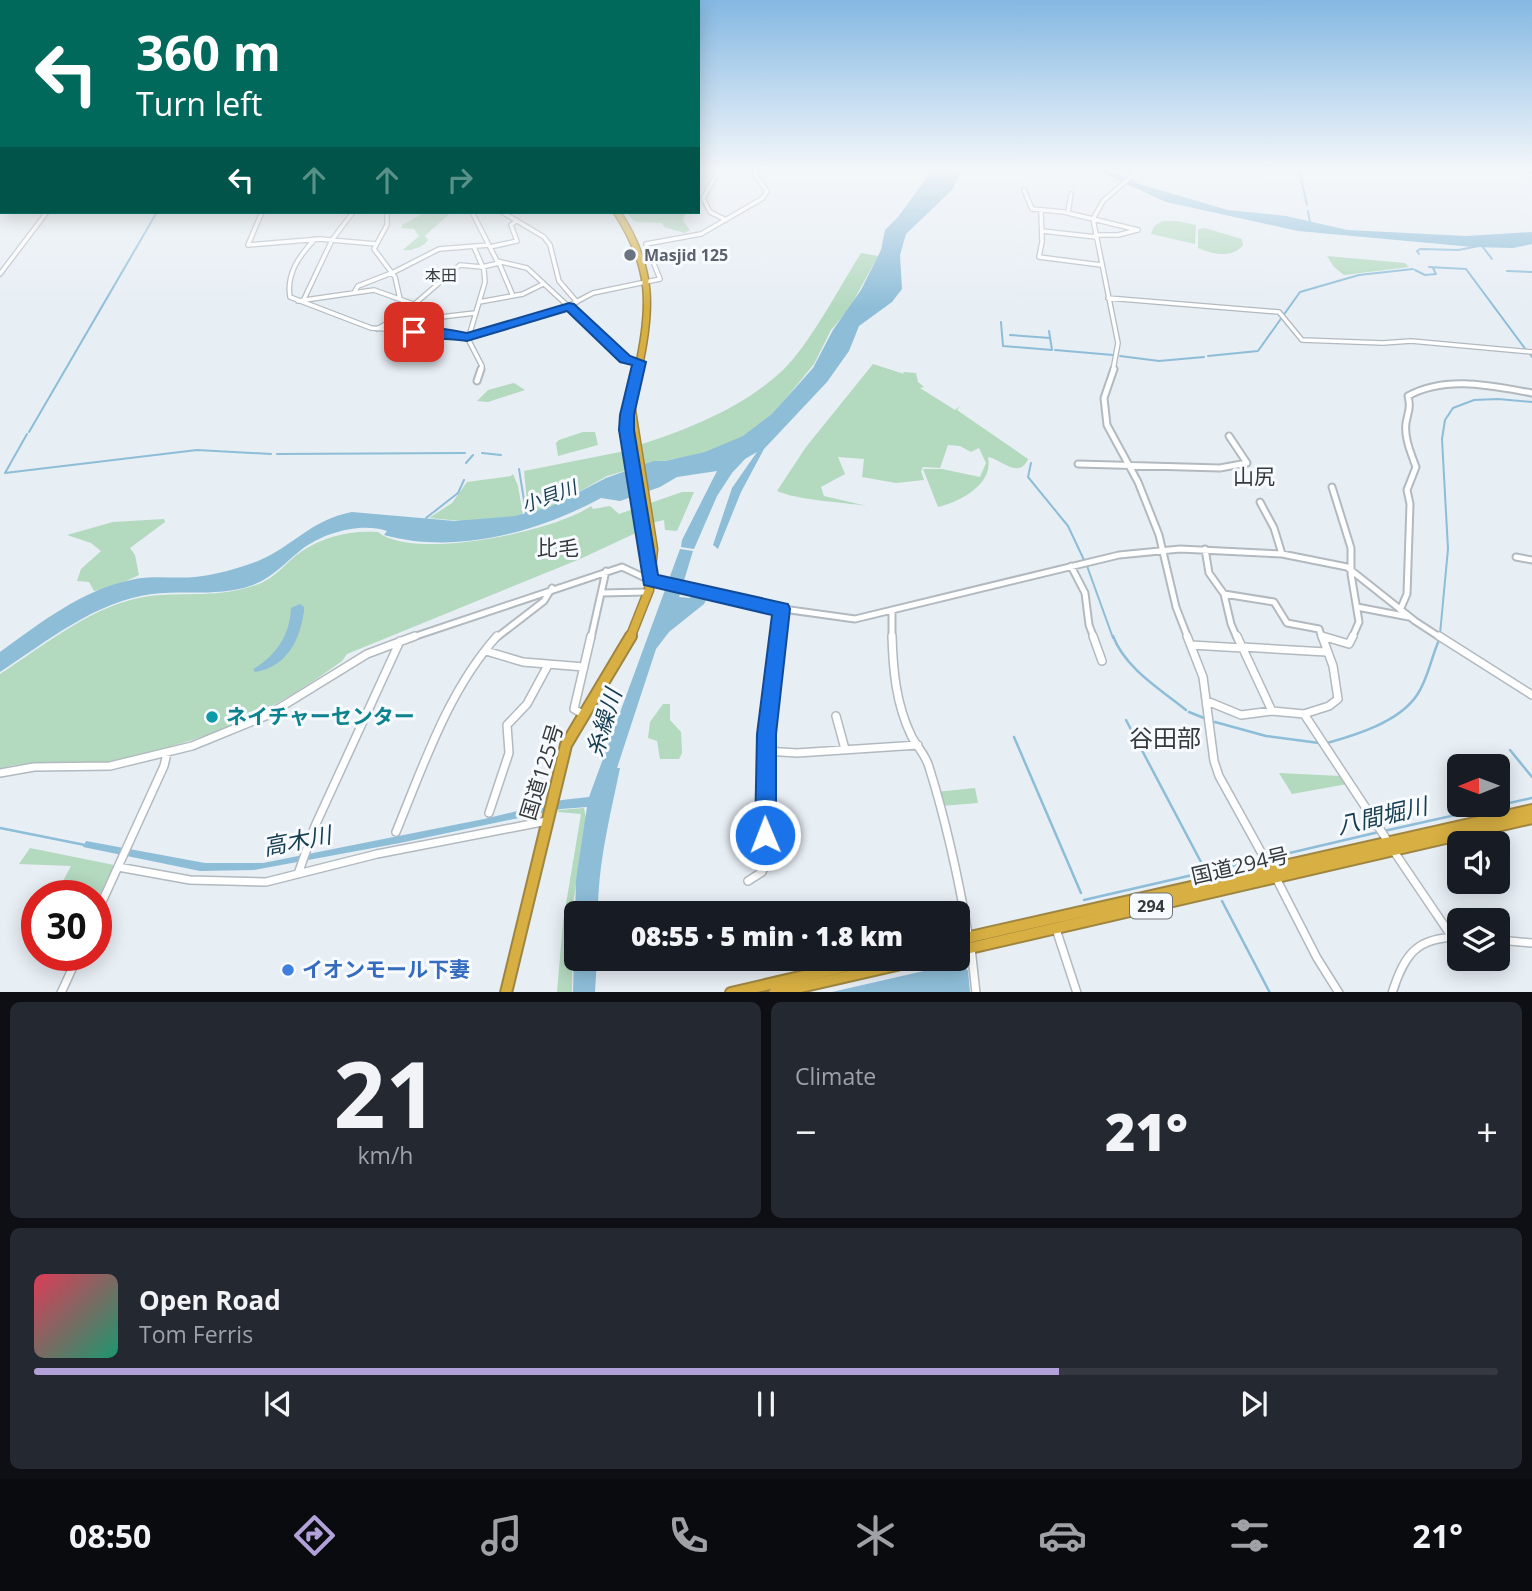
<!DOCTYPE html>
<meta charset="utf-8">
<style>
:root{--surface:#171b24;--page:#242831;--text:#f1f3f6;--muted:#9ea1a6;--line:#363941;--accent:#b2a1d8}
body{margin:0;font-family:"Open Sans","Noto Sans JP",sans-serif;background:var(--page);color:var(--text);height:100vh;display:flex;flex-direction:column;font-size:26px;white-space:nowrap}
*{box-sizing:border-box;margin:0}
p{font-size:23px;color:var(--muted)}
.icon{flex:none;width:38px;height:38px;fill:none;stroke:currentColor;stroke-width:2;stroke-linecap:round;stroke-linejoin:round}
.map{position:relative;height:992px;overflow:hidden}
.drawer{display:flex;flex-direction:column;gap:10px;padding:10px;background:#0d0f14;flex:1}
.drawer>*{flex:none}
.guide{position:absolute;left:0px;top:0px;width:700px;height:214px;box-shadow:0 4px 18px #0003;background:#00695c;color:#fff;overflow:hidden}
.needle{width:46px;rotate:269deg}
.fabs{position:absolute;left:1447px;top:754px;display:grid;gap:14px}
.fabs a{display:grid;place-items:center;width:63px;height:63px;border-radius:10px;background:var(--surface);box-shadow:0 4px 18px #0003;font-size:35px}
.speed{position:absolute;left:21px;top:880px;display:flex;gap:14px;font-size:35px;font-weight:700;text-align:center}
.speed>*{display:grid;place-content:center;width:91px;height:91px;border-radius:50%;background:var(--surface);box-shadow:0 4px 18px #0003;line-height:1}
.speed .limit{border:10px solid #d22;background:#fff;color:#111}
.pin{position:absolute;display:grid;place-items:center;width:60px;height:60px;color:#fff;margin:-30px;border-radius:14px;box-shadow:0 4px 10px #0006}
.me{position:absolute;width:77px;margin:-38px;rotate:359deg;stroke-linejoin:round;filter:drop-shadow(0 0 5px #0008)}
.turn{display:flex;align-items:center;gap:24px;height:147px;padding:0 21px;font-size:32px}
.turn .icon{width:91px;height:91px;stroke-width:2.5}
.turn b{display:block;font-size:49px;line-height:60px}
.lanes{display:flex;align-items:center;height:66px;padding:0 21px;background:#0003;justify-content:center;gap:35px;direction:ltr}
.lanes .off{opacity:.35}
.big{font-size:52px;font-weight:800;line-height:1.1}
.drawer .card{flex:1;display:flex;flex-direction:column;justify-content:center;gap:10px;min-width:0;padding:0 24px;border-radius:10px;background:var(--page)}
.drawer .dial{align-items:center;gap:0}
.dial b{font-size:91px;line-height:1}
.song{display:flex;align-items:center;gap:21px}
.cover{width:84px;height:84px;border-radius:10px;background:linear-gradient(135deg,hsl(350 70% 55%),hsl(160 70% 35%))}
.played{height:7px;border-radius:4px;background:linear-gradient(90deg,var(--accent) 70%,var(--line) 70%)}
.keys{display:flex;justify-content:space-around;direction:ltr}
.heat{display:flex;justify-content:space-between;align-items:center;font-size:38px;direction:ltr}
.drawer .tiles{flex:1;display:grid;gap:10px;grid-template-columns:1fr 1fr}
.card:last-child{grid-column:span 2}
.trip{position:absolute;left:564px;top:901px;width:406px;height:70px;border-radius:10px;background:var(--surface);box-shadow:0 4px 18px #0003;font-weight:800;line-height:70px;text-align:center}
.dock{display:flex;height:112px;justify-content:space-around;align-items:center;background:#090b0e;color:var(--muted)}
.dock .icon{width:49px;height:49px}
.dock .current{color:var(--accent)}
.dock b{font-size:32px;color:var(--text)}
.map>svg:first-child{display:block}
.green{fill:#b3d9bf}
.water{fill:#8ebdd8}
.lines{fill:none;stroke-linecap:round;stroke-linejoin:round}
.stream-far1{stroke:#8ebdd8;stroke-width:2}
.stream{stroke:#8ebdd8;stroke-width:2.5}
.minor-far2-casing{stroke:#b2b9bf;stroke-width:6}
.minor-far1-casing{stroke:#b2b9bf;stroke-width:9}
.minor-casing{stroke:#b2b9bf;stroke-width:10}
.highway-far2-casing{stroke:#9f8640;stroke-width:9}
.highway-far1-casing{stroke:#9f8640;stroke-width:11}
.highway-casing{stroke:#9f8640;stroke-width:14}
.minor-far2{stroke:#fff;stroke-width:3.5}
.minor-far1{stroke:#fff;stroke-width:5}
.minor{stroke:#fff;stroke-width:7}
.highway-far2{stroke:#d7af42;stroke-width:6}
.highway-far1{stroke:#d7af42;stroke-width:8}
.highway{stroke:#d7af42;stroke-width:10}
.route{fill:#1a73e8;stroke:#114b97;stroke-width:2}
.worship-dot{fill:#6b7280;stroke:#f7fbff;stroke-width:2.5}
.culture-dot{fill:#0f9aa8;stroke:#f7fbff;stroke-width:2.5}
.shop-dot{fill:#3f7fe0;stroke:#f7fbff;stroke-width:2.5}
.labels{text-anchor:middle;stroke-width:6;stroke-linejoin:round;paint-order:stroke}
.far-worship-label{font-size:16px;font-weight:bold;fill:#5b616d;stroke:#f7fbff;text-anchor:start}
.far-neighbourhood-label{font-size:16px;fill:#373a3c;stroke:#f7fbff}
.shield{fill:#f7fbff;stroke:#717476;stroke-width:2}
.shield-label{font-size:16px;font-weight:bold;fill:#373a3c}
.water-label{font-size:19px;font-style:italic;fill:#163d51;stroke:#f7fbff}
.quarter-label{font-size:21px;fill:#373a3c;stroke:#f7fbff}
.near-culture-label{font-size:21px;font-weight:bold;fill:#0d838f;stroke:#f7fbff;text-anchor:start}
.near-street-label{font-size:21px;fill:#373a3c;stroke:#f7fbff}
.near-shop-label{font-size:21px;font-weight:bold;fill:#366cbe;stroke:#f7fbff;text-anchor:start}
.near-water-label{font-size:23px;font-style:italic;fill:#163d51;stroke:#f7fbff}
.near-quarter-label{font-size:24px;fill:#373a3c;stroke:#f7fbff}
</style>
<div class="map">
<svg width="1532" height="993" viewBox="0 0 1532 993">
<rect width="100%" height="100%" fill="#e7eef4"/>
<path class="green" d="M426,212L449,214L425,236L428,240C424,247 411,251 403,250L419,236L414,229L401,228L403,224Z
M626,212H686L683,220L690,230L684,233L664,227L662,223L635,222Z
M1162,221H1178L1196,225L1195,244L1151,234L1154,226Z
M1205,228L1242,239L1243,245C1232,259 1212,254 1198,248V229Z
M861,253L878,256L849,309L831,330L814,364L773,414L750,434L716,451L643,465L639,445C689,429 744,407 783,370C810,344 840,286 861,253Z
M1327,256L1405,263L1409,267L1344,275L1334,267Z
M873,364L904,374L903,372L916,373L918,382L924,387L920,388L955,410L960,406L957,410L1028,459C1019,480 1001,459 988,457C994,484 960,502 938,507L923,469H942L980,477L986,463L979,448L971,452L960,446L948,445L940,468L923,467L921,471L924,480L896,483L862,477L864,459L838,457L845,474L821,487L824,496L867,506C841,502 797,500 777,491L806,447Z
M514,383L525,390L488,402L477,401L488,390Z
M583,432H595L598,445L558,456L556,443L559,440Z
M625,451L628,470L607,476L550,508L528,512L524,471Z
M513,474L518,486L523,515L473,522L429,518L452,503L467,482L511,476Z
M682,492H694L677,531L665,530L664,520L647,524L638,532L580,559L347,654L342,661C280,706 228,732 154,751C140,755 126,760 112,762C75,767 37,757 0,769V674C45,645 95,603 150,596C187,592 218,598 256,585C275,579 286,562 302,551C325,536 351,530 378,532C412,561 554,532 591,506L593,509L610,506L619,514Z
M164,519L165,522L130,548L135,555L139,575L109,589L94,591L89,582L77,581L81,569L101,551L91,543L67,535L113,522Z
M663,704H670V720L681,732L682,753L679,759H660L657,741L648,738L650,722Z
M1279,773L1340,776L1347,784L1292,794Z
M975,788L978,803L941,806L936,792Z
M584,808L586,820L573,904L572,992H557L563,922L581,814L558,812L559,810Z
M30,848L114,865L96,903V896H55L71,866L19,864Z"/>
<path class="water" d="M933,169L962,170L952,190L906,234L900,255L902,289L892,302L859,326L849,351L827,382L764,449L741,492L718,549L713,545L732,488L757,452L745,459L732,473L717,496L694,549L681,547L682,540L717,471L677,477L660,487L620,501L601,498C538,532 456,555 384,535L387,531C360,522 323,533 301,550C286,562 272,578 253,585C220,597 186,590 152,594C96,601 46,642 0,672V652C40,623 82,590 131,580C152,575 174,579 195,577C216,575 239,568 258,561C294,546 310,520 352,512L455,521L515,516L550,507L606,478L654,461H665L705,452L743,436L772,414L813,368L833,330L861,290L881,250L885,230L898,217Z
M1084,169H1110L1139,184L1228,210L1286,216L1348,230L1466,236L1532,232V244L1513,248L1473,247L1298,231L1166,202L1105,174Z
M680,549L693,551L679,597L690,598L697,585L712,588L704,604L669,632L656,649L617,768H620C610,817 598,863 598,913L576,914V959H597L595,992H573L576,880L587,807L561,809L400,843L254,870L200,871L83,847L86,841L205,863H263L484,819L562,800L589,797Z
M300,604L304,607V611C300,640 287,667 255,672L253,669C276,656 290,635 291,608Z
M963,962L968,971L970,992H832Z"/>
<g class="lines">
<path class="stream-far1" d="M1299,169L1307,205
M1492,169L1532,173
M1308,211L1310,223
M1482,246L1492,259
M1419,254L1417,251L1420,249L1458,250L1479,246
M1429,267L1466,269L1526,350
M1415,270L1425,275L1436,274L1433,268
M1507,271L1532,272
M1001,322L1003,346L1052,350L1049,331
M1010,335L1050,338
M1055,350L1113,355
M1530,354L1532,357
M1120,356L1159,361L1204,357
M1208,356L1258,351L1300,292L1359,275L1413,269
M29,432L157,212
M27,434L5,473L197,450L271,454
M482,453L501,455
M277,454L465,453
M466,463L473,455
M1031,463L1028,477L1068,526L1084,560
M519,469L526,513
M426,518L458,493L464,480
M1087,566L1113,638
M1440,634L1448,549L1442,439L1445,420L1453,408L1474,400L1498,399L1532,402"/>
<path class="stream" d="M1113,636C1125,668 1160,689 1186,710
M1189,712L1204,718
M1126,720L1202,864
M1215,722L1266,736L1319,743
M1014,737L1081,893
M1327,743C1356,735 1399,722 1417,695C1428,679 1431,658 1439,640
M1510,750L1532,777
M0,828L85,845
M1384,831L1532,798
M1281,855L1379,832
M1084,900L1249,862
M1222,901L1270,993
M1505,944L1520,945
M1396,993L1399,985"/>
<g class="minor-far2-casing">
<path id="minor-far2" d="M720,169L703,198L710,212L726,220
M1024,190L1032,209L1064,212L1138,230
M1041,210L1042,242L1039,257L1101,265
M262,212L248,245L320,239L376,244
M387,212V225L374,249L395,277L400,299
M472,212L497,261L527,268L625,359L639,362
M502,212L544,237L550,245L559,281L577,302
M1068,213L1071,194
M1042,231L1096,237
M1095,235H1118L1137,230
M315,239C300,255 286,273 290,297L371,328L450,333L467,337L482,366L481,370
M490,247L517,241L511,225L516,221
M0,274L47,212
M355,291L358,286L394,272L439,249L489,245
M1108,298L1279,312L1302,340L1383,343L1411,341L1532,352
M304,299L332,240L353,212
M298,301L374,290L413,304L432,318L475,313
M479,302L523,294L543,284
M377,329L403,314L460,265L482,267L499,263L513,296
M469,336L485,282L484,270L474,247
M467,337L561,310L593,293L660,279L646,244L701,234L763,198L767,191L755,175L756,169
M1113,370L1118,343L1093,219L1103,201L1140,169"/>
</g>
<g class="minor-far1-casing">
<path id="minor-far1" d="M1114,369L1104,398L1107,425L1138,482L1159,535L1176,607L1188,638
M477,381L481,369
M1078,464L1220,468L1247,463L1229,436
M1332,487L1351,548V574L1359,622L1352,638
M1260,502L1274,528L1282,554
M1205,549L1209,573L1224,594L1231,624L1237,638
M1516,557L1532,560
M1071,566L1085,593L1089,625L1094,638
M601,593L648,592
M1224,594L1274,602L1287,623L1319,629L1322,638
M1357,607L1409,617
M1400,610L1407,594L1410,504L1407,490L1416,467C1411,453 1404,438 1406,423C1408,412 1411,408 1408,396C1446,375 1492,386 1532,393
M892,612V638
M1322,636L1328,638
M410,638L622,567L658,584L713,594L747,604L855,619L1119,555L1180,549L1282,554L1347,567L1415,621L1441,638
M496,638L544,601L552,588
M591,638L606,571
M779,638L782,609"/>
</g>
<g class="minor-casing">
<path id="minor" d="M892,636C893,670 896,704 911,735C916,746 926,755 929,767C947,824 959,881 969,939
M1093,636L1102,661
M1187,636L1203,677L1214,761L1219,776L1271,870
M1237,636L1272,711
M1322,636L1349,644L1353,636
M1439,636L1532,695
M1191,645L1243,648
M1242,647L1326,652
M486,651L523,662L584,667
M1207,701L1241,715L1272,711L1304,714L1329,706L1338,699L1333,666L1322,636
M581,713L574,709L591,636
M1304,714L1389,843
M836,716L845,749
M765,751L797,753L918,745
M0,773L34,767L110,766L192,746L268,715L367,654L415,636
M489,813L509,753L507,725L527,704L547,667
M396,832C424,764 448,691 497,636
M1393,850L1452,937
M118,867L190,880L266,882L377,854L547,821
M298,874L315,826L400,641
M1276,878L1317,958L1339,993
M748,881L762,872L765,865V751L779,636
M96,915L164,766L167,753
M1056,929L1077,993
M1498,940L1532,943
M971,948L976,993
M61,993L78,956
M1392,993C1405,954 1416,937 1460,937"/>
</g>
<g class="highway-far2-casing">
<path id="highway-far2" d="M617,212C653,267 652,308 638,370"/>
</g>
<g class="highway-far1-casing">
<path id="highway-far1" d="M629,409L638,369
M634,470L651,577
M630,638L649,590L653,549L630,404"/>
</g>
<g class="highway-casing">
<path id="highway" d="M957,940L1532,810
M957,951L1532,818
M506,993L566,745L631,636
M731,993L877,959
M774,993L923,959"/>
</g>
<use href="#minor-far2" class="minor-far2"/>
<use href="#minor-far1" class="minor-far1"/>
<use href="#minor" class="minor"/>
<use href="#highway-far2" class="highway-far2"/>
<use href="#highway-far1" class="highway-far1"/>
<use href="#highway" class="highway"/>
</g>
<linearGradient id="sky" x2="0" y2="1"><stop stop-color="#84b8e2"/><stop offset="0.55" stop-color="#f4f7fa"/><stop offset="1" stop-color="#f4f7fa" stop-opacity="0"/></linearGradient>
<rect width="1532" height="308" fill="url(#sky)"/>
<path class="route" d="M569,303L574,304L630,356L646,362L634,415V430L658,575L788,604L790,609L776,734V835L773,842L765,845L758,842L755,835L757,734L772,615L644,585L619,430L620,415L632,365L620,362L567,311L467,341C452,338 418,340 407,332C420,323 451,330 467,333Z"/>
<circle class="worship-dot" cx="630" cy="255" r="7"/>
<circle class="culture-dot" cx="212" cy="717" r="7"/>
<circle class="shop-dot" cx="288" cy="970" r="7"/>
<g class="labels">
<g class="far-worship-label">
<text x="644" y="261">Masjid 125</text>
</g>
<g class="far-neighbourhood-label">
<text x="441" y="281">本田</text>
</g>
<rect class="shield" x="1130" y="893.5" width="42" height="25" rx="5"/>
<g class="shield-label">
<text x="1151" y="912">294</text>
</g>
<g class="water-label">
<text transform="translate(549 496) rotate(-20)" y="7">小貝川</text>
</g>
<g class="quarter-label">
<text x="1254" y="484">山尻</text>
<text x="558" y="555">比毛</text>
</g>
<g class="near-culture-label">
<text x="226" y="724">ネイチャーセンター</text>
</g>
<g class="near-street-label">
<text transform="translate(542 772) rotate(-73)" y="7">国道125号</text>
<text transform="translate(1240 866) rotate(-13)" y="7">国道294号</text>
</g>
<g class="near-shop-label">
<text x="302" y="977">イオンモール下妻</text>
</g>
<g class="near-water-label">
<text transform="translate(604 723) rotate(-73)" y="8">糸繰川</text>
<text transform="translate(1382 816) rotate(-13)" y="8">八間堀川</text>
<text transform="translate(297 841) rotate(-11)" y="8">高木川</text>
</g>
<g class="near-quarter-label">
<text x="1165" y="747">谷田部</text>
</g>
</g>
</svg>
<div class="fabs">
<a><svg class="needle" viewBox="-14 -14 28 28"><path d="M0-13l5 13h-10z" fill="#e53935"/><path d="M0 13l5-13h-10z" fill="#9ea1a6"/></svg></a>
<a><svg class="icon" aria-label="sound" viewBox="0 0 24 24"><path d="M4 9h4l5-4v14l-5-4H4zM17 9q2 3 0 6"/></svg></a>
<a><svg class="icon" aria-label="layers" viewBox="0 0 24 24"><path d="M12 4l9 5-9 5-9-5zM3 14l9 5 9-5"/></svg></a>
</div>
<div class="speed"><div class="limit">30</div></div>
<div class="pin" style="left:414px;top:332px;background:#d93025"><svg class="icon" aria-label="arrive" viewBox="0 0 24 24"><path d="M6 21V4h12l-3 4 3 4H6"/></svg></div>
<svg class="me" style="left:765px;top:835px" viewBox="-20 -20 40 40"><circle r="17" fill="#1a73e8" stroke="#fff" stroke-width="3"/><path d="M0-11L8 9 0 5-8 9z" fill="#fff"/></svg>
<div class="trip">08:55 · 5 min · 1.8 km</div>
<div class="guide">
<div class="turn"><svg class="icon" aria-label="left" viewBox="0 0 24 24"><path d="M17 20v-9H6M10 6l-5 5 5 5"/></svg><div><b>360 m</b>Turn left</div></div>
<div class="lanes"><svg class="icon" aria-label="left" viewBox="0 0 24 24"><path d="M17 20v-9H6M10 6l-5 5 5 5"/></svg><svg class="icon off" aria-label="ahead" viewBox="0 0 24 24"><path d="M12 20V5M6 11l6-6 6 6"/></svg><svg class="icon off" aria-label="ahead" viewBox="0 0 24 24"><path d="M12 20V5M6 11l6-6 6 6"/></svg><svg class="icon off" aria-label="right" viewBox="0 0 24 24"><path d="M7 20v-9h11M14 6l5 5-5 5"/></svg></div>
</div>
</div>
<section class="drawer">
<div class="tiles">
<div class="card dial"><b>21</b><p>km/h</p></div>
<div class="card"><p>Climate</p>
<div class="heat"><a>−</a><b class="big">21°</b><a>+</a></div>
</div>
<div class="card">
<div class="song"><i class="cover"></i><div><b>Open Road</b><p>Tom Ferris</p></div></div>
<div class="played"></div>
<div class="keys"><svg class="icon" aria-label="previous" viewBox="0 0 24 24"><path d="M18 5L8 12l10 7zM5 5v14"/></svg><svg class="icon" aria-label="pause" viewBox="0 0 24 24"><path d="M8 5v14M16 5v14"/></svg><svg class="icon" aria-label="next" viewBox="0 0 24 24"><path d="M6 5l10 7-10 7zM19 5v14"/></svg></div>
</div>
</div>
</section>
<nav class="dock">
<b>08:50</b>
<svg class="icon current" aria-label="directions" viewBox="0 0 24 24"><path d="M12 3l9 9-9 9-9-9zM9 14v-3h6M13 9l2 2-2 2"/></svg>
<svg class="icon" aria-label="music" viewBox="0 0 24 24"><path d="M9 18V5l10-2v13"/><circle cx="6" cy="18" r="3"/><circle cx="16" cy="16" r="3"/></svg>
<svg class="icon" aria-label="phone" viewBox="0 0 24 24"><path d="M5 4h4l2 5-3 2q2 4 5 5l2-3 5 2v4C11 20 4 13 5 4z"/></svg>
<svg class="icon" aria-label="climate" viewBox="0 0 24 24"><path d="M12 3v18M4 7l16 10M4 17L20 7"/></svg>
<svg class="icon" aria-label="car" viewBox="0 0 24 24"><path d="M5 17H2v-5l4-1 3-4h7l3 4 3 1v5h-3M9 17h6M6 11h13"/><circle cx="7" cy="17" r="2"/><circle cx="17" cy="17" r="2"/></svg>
<svg class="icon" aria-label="filters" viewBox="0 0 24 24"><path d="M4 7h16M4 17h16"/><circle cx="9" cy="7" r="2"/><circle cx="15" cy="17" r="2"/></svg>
<b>21°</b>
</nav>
